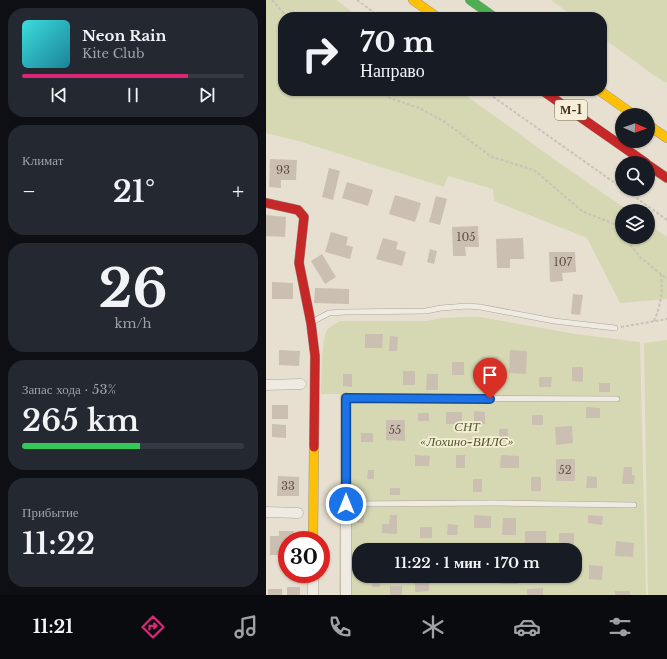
<!DOCTYPE html>
<html lang="ru">
<meta charset="utf-8">
<style>
:root{--surface:#171b24;--page:#242831;--text:#f1f3f6;--muted:#9ea1a6;--line:#363941;--accent:#db2777}
body{margin:0;font-family:"Libre Baskerville",serif;background:var(--page);color:var(--text);height:100vh;display:flex;flex-direction:column;font-size:15px;white-space:nowrap}
*{box-sizing:border-box;margin:0}
p{font-size:13px;color:var(--muted)}
.icon{flex:none;width:22px;height:22px;fill:none;stroke:currentColor;stroke-width:2;stroke-linecap:round;stroke-linejoin:round}
.map{position:relative;flex:1;overflow:hidden}
.panel{display:flex;flex-direction:column;gap:8px;padding:8px;background:#0d0f14;width:266px}
.panel>*{flex:none}
.top-card{position:absolute;left:12px;top:12px;width:329px;height:84px;border-radius:16px;box-shadow:0 1px 3px #0004;background:#171b24;color:var(--text);overflow:hidden}
.needle{width:26px;rotate:92deg}
.fabs{position:absolute;left:349px;top:108px;display:grid;gap:8px}
.fabs a{display:grid;place-items:center;width:40px;height:40px;border-radius:50%;background:var(--surface);box-shadow:0 1px 3px #0004;font-size:20px}
.speed{position:absolute;left:12px;top:531px;display:flex;gap:8px;font-size:20px;font-weight:700;text-align:center}
.speed>*{display:grid;place-content:center;width:52px;height:52px;border-radius:50%;background:var(--surface);box-shadow:0 1px 3px #0004;line-height:1}
.speed .limit{border:6px solid #d22;background:#fff;color:#111}
.pin{position:absolute;display:grid;place-items:center;width:34px;height:34px;color:#fff;margin:-41px -17px;border-radius:50% 50% 50% 0;rotate:-45deg;box-shadow:0 0 4px #0007}
.pin .icon{rotate:45deg}
.me{position:absolute;width:44px;margin:-22px;rotate:0deg;stroke-linejoin:round;filter:drop-shadow(0 0 3px #0008)}
.turn{display:flex;align-items:center;gap:14px;height:84px;padding:0 16px;font-size:18px}
.turn .icon{width:52px;height:52px;stroke-width:2.5}
.turn b{display:block;font-size:28px;line-height:34px}
.big{font-size:30px;font-weight:600;line-height:1.1}
.panel .tile{flex:1;display:flex;flex-direction:column;justify-content:center;gap:6px;min-width:0;padding:0 14px;border-radius:16px;background:var(--page)}
.panel .dial{align-items:center;gap:0}
.dial b{font-size:52px;line-height:1}
.song{display:flex;align-items:center;gap:12px}
.cover{width:48px;height:48px;border-radius:6px;background:linear-gradient(135deg,hsl(180 70% 55%),hsl(190 70% 35%))}
.played{height:4px;border-radius:2px;background:linear-gradient(90deg,var(--accent) 75%,var(--line) 75%)}
.keys{display:flex;justify-content:space-around;direction:ltr}
.heat{display:flex;justify-content:space-between;align-items:center;font-size:22px;direction:ltr}
.charge{height:6px;border-radius:3px;background:linear-gradient(90deg,#34c759 53%,var(--line) 0)}
.trip{position:absolute;left:86px;top:543px;width:230px;height:40px;border-radius:16px;background:var(--surface);box-shadow:0 1px 3px #0004;font-weight:600;line-height:40px;text-align:center}
.tab-bar{display:flex;height:64px;justify-content:space-around;align-items:center;background:#090b0e;color:var(--muted)}
.tab-bar .icon{width:28px;height:28px}
.tab-bar .on{color:var(--accent)}
.tab-bar b{font-size:18px;color:var(--text)}
main{display:flex;flex:1;min-height:0}
.map>svg:first-child{display:block}
.green{fill:#d6d7b3;fill-rule:evenodd}
.building{fill:#cbbfb2}
.lines{fill:none;stroke-linecap:round;stroke-linejoin:round}
.lane-casing{stroke:#ada599;stroke-width:6}
.street-casing{stroke:#ada599;stroke-width:11}
.fast-casing{stroke:#9c958a;stroke-width:10}
.slow-casing{stroke:#9c958a;stroke-width:10}
.jam-casing{stroke:#9c958a;stroke-width:10}
.path{stroke:#c8c2b9;stroke-width:2;stroke-dasharray:3 2;stroke-linecap:butt}
.lane{stroke:#efebe3;stroke-width:5}
.street{stroke:#efebe3;stroke-width:10}
.fast{stroke:#4caf50;stroke-width:9}
.slow{stroke:#ffc107;stroke-width:9}
.jam{stroke:#c62828;stroke-width:9}
.route-casing{stroke:#114b97;stroke-width:10}
.route{stroke:#1a73e8;stroke-width:7}
.labels{text-anchor:middle;stroke-width:3.5;stroke-linejoin:round;paint-order:stroke}
.number-label{font-size:11px;fill:#605244}
.shield{fill:#f7eed8;stroke:#756857;stroke-width:1}
.shield-label{font-size:12px;font-weight:bold;fill:#3d2e20}
.park-label{font-size:13px;font-style:italic;fill:#4d5a26;stroke:#f7eed8}
</style>
<main>
<section class="panel">
<div class="tile">
<div class="song"><i class="cover"></i><div><b>Neon Rain</b><p>Kite Club</p></div></div>
<div class="played"></div>
<div class="keys"><svg class="icon" aria-label="previous" viewBox="0 0 24 24"><path d="M18 5L8 12l10 7zM5 5v14"/></svg><svg class="icon" aria-label="pause" viewBox="0 0 24 24"><path d="M8 5v14M16 5v14"/></svg><svg class="icon" aria-label="next" viewBox="0 0 24 24"><path d="M6 5l10 7-10 7zM19 5v14"/></svg></div>
</div>
<div class="tile"><p>Климат</p>
<div class="heat"><a>−</a><b class="big">21°</b><a>+</a></div>
</div>
<div class="tile dial"><b>26</b><p>km/h</p></div>
<div class="tile"><p>Запас хода · 53%</p><b class="big">265 km</b><div class="charge"></div></div>
<div class="tile"><p>Прибытие</p><b class="big">11:22</b></div>
</section>
<div class="map">
<svg width="401" height="595" viewBox="0 0 401 595">
<rect width="100%" height="100%" fill="#e7e0d1"/>
<path class="green" d="M0,0H70L93,17H17V91H194L289,160L363,211H356V237H382V224L401,237V299L354,303L321,238L228,201L227,189L182,176L178,187L36,142L0,133Z
M285,0H401V83L386,74L336,37V17H308Z
M200,317H214L309,334L374,342L380,595H73L74,394H55C56,380 55,341 61,330C64,326 70,324 74,321H160L175,318ZM93,550H309V576H93Z
M401,340V595H382L378,343Z"/>
<path class="building" d="M4,159L31,160L30,180H15V188L3,187Z
M63,168L74,171L67,200L56,197Z
M81,182L107,190L102,206L76,198Z
M129,195L155,203L149,222L123,214Z
M170,196L181,199L174,225L163,222Z
M0,215L20,217L19,237L0,236Z
M212,226L213,247H199L200,256H187L186,227Z
M65,232L82,237L80,245L87,247L84,259L59,252Z
M117,238L132,242L130,249L140,252L136,266L110,259Z
M257,238L258,259H244V268H231L230,239Z
M164,249L171,251L168,264L161,262Z
M283,252H309L310,272L296,273L297,281L284,282Z
M56,254L70,277L59,284L45,261Z
M6,282L27,283V299H6Z
M49,288L83,289V304L48,303Z
M307,294L317,295L314,315L305,314Z
M99,334H117L116,348H99Z
M124,336L132,337L131,351H123Z
M13,350L34,351L33,366L13,365Z
M244,350L261,351L260,374L243,373Z
M216,357H232L231,376L216,375Z
M186,362H198V375H186Z
M306,367H317V382L306,381Z
M137,371H149V385H137Z
M77,374H86V387L77,386Z
M161,374H172V390H160Z
M273,377H286L285,387H273Z
M333,383H344V392H333Z
M6,405H22V419H6Z
M320,407L334,408V418H320Z
M208,411L219,412V424H208Z
M180,412H196V424H180Z
M152,413H163V421H152Z
M266,415H277V425H266Z
M120,420H139V441L120,440Z
M6,424L20,425V438L6,437Z
M306,426L307,443L290,445L289,427Z
M233,429H242V441H233Z
M95,433H107V442H95Z
M149,455L164,456L163,466H149Z
M190,455H199V468H190Z
M235,455L253,456V468H234Z
M290,459H309V481H290Z
M358,467H366V475H369L368,484H356Z
M102,470H108V479H101Z
M12,476L33,477V496H11Z
M321,476L331,477V488H320Z
M265,477H275V491H265Z
M207,479H216V492H207Z
M124,488H134V495H124Z
M91,514H98V523H91Z
M124,515H131V534L116,533V524H123Z
M208,515L225,516V528H208Z
M322,515L337,516L336,525L322,523Z
M237,518H250V535H236Z
M182,524L192,525L191,535H181Z
M154,527H166V538H154Z
M13,531H28V540H21V555H4V536H13Z
M259,531H280V548H259Z
M293,533H308V550H293Z
M350,541L368,543L367,557L349,556Z
M323,565L337,566L336,580L323,579Z
M149,576H163V591L149,592Z
M234,576H252V584H234Z
M106,579H114V587H106Z
M124,586H136V595H124Z
M21,587H34V595H21Z
M277,588V595H261V589Z
M2,589H16V595H2Z
M349,591H364V595H349Z"/>
<g class="lines">
<g class="lane-casing">
<path id="lane" d="M46,322L63,313L80,312L160,311L175,308L201,306L214,307L288,321L349,328
M80,398L351,399
M80,504L228,503L368,505"/>
</g>
<g class="street-casing">
<path id="street" d="M0,385L35,384
M0,512L32,513
M47,595V574
M80,595V398"/>
</g>
<g class="fast-casing">
<path id="fast" d="M204,0L228,17"/>
</g>
<g class="slow-casing">
<path id="slow" d="M147,0L171,17
M334,91L368,115
M382,125L401,138
M47,540L48,447"/>
</g>
<g class="jam-casing">
<path id="jam" d="M277,91L380,163
M382,165L401,178
M0,203L32,210L38,217L33,263L45,323L49,356L48,447"/>
</g>
<path class="path" d="M6,0L21,17
M91,0L114,17
M114,91L124,98L153,108L179,122L226,157L268,170L316,211L348,224L356,234
M219,91L356,188
M358,189L401,220
M358,237L374,257L401,279
M388,321C395,305 397,291 395,274
M355,327L401,319"/>
<use href="#lane" class="lane"/>
<use href="#street" class="street"/>
<use href="#fast" class="fast"/>
<use href="#slow" class="slow"/>
<use href="#jam" class="jam"/>
</g>
<g class="lines">
<g class="route-casing">
<path id="route" d="M80,504V398L224,399"/>
</g>
<use href="#route" class="route"/>
</g>
<g class="labels">
<g class="number-label">
<text x="17" y="174">93</text>
<text x="200" y="241">105</text>
<text x="297" y="266">107</text>
<text x="129" y="434">55</text>
<text x="299" y="474">52</text>
<text x="22" y="490">33</text>
</g>
<rect class="shield" x="289" y="100" width="32" height="20" rx="3"/>
<g class="shield-label">
<text x="305" y="114">М-1</text>
</g>
<g class="park-label">
<text x="201" y="431">СНТ<tspan x="201" dy="15">«Лохино-ВИЛС»</tspan></text>
</g>
</g>
</svg>
<div class="fabs">
<a><svg class="needle" viewBox="-14 -14 28 28"><path d="M0-13l5 13h-10z" fill="#e53935"/><path d="M0 13l5-13h-10z" fill="#9ea1a6"/></svg></a>
<a><svg class="icon" aria-label="search" viewBox="0 0 24 24"><circle cx="10" cy="10" r="6"/><path d="M15 15l6 6"/></svg></a>
<a><svg class="icon" aria-label="layers" viewBox="0 0 24 24"><path d="M12 4l9 5-9 5-9-5zM3 14l9 5 9-5"/></svg></a>
</div>
<div class="speed"><div class="limit">30</div></div>
<div class="pin" style="left:224px;top:399px;background:#d93025"><svg class="icon" aria-label="arrive" viewBox="0 0 24 24"><path d="M6 21V4h12l-3 4 3 4H6"/></svg></div>
<svg class="me" style="left:80px;top:504px" viewBox="-20 -20 40 40"><circle r="17" fill="#1a73e8" stroke="#fff" stroke-width="3"/><path d="M0-11L8 9 0 5-8 9z" fill="#fff"/></svg>
<div class="trip">11:22 · 1 мин · 170 m</div>
<div class="top-card">
<div class="turn"><svg class="icon" aria-label="right" viewBox="0 0 24 24"><path d="M7 20v-9h11M14 6l5 5-5 5"/></svg><div><b>70 m</b>Направо</div></div>
</div>
</div>
</main>
<nav class="tab-bar">
<b>11:21</b>
<svg class="icon on" aria-label="directions" viewBox="0 0 24 24"><path d="M12 3l9 9-9 9-9-9zM9 14v-3h6M13 9l2 2-2 2"/></svg>
<svg class="icon" aria-label="music" viewBox="0 0 24 24"><path d="M9 18V5l10-2v13"/><circle cx="6" cy="18" r="3"/><circle cx="16" cy="16" r="3"/></svg>
<svg class="icon" aria-label="phone" viewBox="0 0 24 24"><path d="M5 4h4l2 5-3 2q2 4 5 5l2-3 5 2v4C11 20 4 13 5 4z"/></svg>
<svg class="icon" aria-label="climate" viewBox="0 0 24 24"><path d="M12 3v18M4 7l16 10M4 17L20 7"/></svg>
<svg class="icon" aria-label="car" viewBox="0 0 24 24"><path d="M5 17H2v-5l4-1 3-4h7l3 4 3 1v5h-3M9 17h6M6 11h13"/><circle cx="7" cy="17" r="2"/><circle cx="17" cy="17" r="2"/></svg>
<svg class="icon" aria-label="filters" viewBox="0 0 24 24"><path d="M4 7h16M4 17h16"/><circle cx="9" cy="7" r="2"/><circle cx="15" cy="17" r="2"/></svg>
</nav>
